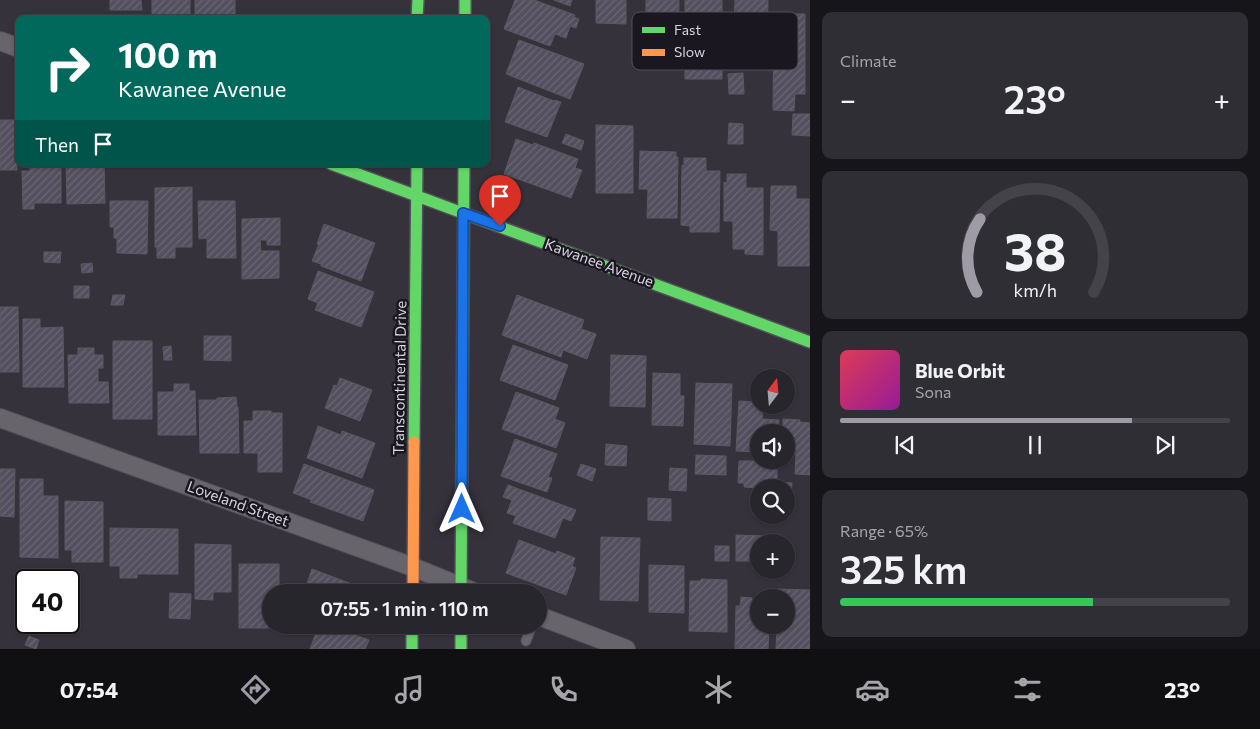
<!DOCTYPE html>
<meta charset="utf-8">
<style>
:root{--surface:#28262d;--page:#302e35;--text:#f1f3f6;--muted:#a5a5aa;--line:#444349;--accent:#9e9ba7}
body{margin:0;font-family:Commissioner,sans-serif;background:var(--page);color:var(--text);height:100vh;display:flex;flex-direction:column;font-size:19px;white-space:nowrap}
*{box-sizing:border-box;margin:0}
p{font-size:16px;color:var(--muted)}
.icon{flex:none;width:28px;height:28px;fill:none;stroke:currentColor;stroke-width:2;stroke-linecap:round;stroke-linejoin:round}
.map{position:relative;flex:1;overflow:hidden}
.side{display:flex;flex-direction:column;gap:12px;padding:12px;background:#161519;width:450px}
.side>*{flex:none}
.hud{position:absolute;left:15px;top:15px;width:475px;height:152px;border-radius:10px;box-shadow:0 1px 4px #0004,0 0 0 1px var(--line);background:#00695c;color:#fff;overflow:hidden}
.needle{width:32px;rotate:16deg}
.buttons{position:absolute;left:750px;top:369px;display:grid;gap:10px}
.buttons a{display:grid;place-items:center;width:45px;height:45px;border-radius:50%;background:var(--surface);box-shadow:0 1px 4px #0004,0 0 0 1px var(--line);font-size:25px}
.speed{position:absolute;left:15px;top:569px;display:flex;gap:10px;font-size:25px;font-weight:700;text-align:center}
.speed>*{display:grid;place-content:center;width:65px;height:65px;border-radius:50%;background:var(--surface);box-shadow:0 1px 4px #0004,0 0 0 1px var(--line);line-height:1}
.speed .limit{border:2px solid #111;border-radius:8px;background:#fff;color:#111}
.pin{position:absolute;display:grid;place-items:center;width:42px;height:42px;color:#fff;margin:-51px -21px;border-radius:50% 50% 50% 0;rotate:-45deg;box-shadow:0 0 5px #0007}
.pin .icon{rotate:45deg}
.me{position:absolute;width:55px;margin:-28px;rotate:0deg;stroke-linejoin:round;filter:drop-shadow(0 0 4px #0008)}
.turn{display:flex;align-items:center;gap:18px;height:105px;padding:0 20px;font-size:22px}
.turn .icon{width:65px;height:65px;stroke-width:2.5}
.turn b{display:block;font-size:35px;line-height:42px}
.then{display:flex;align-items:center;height:48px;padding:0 20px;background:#0003;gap:10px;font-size:19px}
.big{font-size:38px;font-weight:600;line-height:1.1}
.side .widget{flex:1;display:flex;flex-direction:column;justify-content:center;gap:8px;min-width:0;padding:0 18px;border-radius:10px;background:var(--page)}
.side .dial{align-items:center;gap:0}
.dial svg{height:130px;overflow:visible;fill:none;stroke:var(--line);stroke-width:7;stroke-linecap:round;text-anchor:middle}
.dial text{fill:var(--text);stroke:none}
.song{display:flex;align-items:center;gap:15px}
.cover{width:60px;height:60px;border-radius:8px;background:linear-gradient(135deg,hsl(350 70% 55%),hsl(300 70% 35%))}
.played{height:5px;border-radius:2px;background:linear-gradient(90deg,var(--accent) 75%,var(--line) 75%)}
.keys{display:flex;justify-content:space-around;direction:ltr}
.heat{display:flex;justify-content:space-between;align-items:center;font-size:28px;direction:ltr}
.charge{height:8px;border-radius:4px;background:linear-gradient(90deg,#34c759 65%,var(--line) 0)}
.trip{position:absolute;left:262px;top:584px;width:285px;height:50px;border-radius:25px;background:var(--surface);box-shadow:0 1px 4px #0004,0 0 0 1px var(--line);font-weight:600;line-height:50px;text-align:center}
.tab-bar{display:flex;height:80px;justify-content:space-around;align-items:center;background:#100f12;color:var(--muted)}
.tab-bar .icon{width:35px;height:35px}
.tab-bar .on{color:var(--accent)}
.tab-bar b{font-size:22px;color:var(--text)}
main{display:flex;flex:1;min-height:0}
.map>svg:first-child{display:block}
.building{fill:url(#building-hatch);stroke:#5b5861}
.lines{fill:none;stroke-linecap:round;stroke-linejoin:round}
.lane-casing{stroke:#524f58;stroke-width:11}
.street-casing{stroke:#524f58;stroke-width:20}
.fast-casing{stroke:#524f58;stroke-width:14}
.slow-casing{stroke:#524f58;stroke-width:14}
.lane{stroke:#67646c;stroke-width:9}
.street{stroke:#67646c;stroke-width:18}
.fast{stroke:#63d668;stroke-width:11}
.slow{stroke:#ff974d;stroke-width:11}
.route-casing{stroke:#114b97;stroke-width:12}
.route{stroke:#1a73e8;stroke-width:9}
.labels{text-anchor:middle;stroke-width:5;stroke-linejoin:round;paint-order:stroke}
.street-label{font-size:15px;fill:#d7d3e0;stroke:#1a1720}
.key{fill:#1a1720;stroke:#534f5a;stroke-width:1}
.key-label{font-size:14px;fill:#d7d3e0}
</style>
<main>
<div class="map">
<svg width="810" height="649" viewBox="0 0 810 649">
<defs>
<pattern id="building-hatch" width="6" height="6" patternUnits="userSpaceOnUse" patternTransform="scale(1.25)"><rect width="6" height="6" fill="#544f5e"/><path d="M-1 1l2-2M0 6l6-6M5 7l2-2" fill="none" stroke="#6c6775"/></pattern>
</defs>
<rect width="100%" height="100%" fill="#35323c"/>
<path class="building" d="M110,0H141L142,10H110Z
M152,0H190V19H152Z
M195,0H235V19H195Z
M515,0H534L575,15L574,17L579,19L576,28L570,26L566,38L555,34L550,46L504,29Z
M554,0H572L570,6Z
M596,0H626V24L596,23Z
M646,0H679L678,62H658V42H646Z
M685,0H722V79H685Z
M735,0H768L767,51H758V54H733Z
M774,14H805V94H795L794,111L773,110Z
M277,16V19H240L239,17Z
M519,40L584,64L570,99L506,74Z
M743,73L744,94H729L728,74Z
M518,87L554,101L555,100L561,102L547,137L505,122Z
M793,114H810V136L792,135Z
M0,120H17V170H0Z
M729,123L743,124V144H728Z
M596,125L633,126V193H596Z
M566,134L584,141L581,150L562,143Z
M516,139L533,145L534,143L578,159L575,168L582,170L571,198L504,174Z
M640,151L676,152V157H678L677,218H647L648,189H639Z
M684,158H706V171H720L719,232H690V226L681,225L682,165L684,166Z
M30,164H61V203H34V209H23L22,171H30Z
M66,164H104L105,203L67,204Z
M727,174H746V188H763V255L745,254V249H733V221H724V182L727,183Z
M771,186H796V199H809V266H778V231L770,230Z
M192,187V247H175V258H157V247H155V188Z
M110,201H148L147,254L117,253V238H114V227H110Z
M198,201H235L236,258H207V238L199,239Z
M280,218V245H267V240H260L261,251H279V278L242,279V219Z
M324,224L375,243L361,281L321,266V264L312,261L319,244H317Z
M44,252H61L60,263L44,262Z
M92,263L93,272L82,273L81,264Z
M318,271L374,292L361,327L315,310L318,303L308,299Z
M74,286H89V298H74Z
M113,295H125L123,305H111Z
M517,295L584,320L581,329L596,334L587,359L563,350L561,357L502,335Z
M0,307H18L19,372H0Z
M23,319H40V328L63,327L64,387H23Z
M204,336H231V361L204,360Z
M113,341H152V419H113Z
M513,345L568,365L555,400L500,380Z
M171,346L172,360H164L163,347Z
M78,348H94V355H103V368H98V382H108L109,403H69L68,355H78Z
M611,355L646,356L645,407L610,406Z
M653,373L680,374V396H684L683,426L652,425Z
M340,378L372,390L360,421L325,408L334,385L337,386Z
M696,383L732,384L730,446L694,444Z
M174,384H189V391H195L196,435H158V392H174Z
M516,392L559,408L555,419L565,423L556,448L502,429Z
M236,397L237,407H238L239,453H200L199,400H217V398Z
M739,401L759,402V405H763L762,419L779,420L778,432H759V452L736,451Z
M253,411H271V413H282V472H258V453H244V421H253Z
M783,419L800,420V422L810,423V475L795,474L796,454H786V432H783Z
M318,426L341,435L342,431L375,443L362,478L307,458Z
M515,439L557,454L548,477L552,478L547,492L501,476Z
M606,444L627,446L626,466L605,465Z
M696,455L726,456V475L695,474Z
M759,460H777V484H758V488L744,487V483H738L739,461H759Z
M304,464L374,490L363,521L310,502L312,500L293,493Z
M581,464L596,469L592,481L577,475Z
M670,468L687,469L686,491L669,490Z
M0,469H15L14,517L0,516Z
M20,479H43V496H58V558L20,557Z
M782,482L792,483L791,497H786V488H782Z
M508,485L576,510L571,521L563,518L555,538L513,523L516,516L507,513L512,500L503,497Z
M648,498L671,499V521L648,520Z
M65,501L103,502V562H72V550H65Z
M110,528L178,529V574H137V578H120V566H110Z
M736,535L766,536V542H759V561H736Z
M601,537L640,538L638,601L600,600Z
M519,540L556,554L557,551L575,558L572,566L576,568L566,595L506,573Z
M195,544L231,545V592H213V600L195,599Z
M715,546H729V561H715Z
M239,564H279V592H271V625H278V628H239Z
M649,565L684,566V613L649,612Z
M312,569L365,589L364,592H304Z
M701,579L727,580V632L689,631L690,581H701Z
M778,589L810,590V649H776L777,625H786V598H778Z
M170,593L191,594L190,619L169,618Z
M741,597L752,598V606H759V625H769L768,649H735L736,606H740Z
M319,625H327L369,640L365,649H310Z
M346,625H360L358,630Z
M29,636L39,640L36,649L25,645Z"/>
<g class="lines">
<g class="lane-casing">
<path id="lane" d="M526,641L532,625"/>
</g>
<g class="street-casing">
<path id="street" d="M0,41L19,48
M0,418L413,567L474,592
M539,616L626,649"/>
</g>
<g class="fast-casing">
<path id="fast" d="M465,0V19
M417,19L418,0
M331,164L810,342
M414,442L417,164
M461,592L464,164
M412,625V649
M461,625V649"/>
</g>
<g class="slow-casing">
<path id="slow" d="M413,592L414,442"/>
</g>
<use href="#lane" class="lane"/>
<use href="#street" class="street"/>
<use href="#fast" class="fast"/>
<use href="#slow" class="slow"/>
</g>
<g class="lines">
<g class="route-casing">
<path id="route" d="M462,509L463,213L500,226"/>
</g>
<use href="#route" class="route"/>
</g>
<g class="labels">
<g class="street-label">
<text transform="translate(599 263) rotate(20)" y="5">Kawanee Avenue</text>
<text transform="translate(400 378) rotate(-89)" y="5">Transcontinental Drive</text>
<text transform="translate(238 504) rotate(20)" y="5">Loveland Street</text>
</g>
</g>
<rect x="632" y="12" width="166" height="58" rx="8" class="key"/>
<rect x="642" y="27" width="23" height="6" fill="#63d668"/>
<rect x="642" y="49" width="23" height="7" fill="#ff974d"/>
<g class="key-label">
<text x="674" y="35">Fast</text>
<text x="674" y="57">Slow</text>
</g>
</svg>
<div class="buttons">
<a><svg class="needle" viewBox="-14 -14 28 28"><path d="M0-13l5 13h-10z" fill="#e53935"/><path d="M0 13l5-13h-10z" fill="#a5a5aa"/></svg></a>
<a><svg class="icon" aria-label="sound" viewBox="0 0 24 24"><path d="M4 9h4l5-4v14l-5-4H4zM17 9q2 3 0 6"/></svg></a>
<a><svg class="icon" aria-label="search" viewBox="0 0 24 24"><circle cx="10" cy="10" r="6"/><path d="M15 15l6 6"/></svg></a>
<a>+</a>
<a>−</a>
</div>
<div class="speed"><div class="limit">40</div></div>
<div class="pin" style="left:500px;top:226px;background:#d93025"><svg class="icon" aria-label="arrive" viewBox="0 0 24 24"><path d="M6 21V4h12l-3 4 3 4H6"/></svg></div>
<svg class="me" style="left:462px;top:509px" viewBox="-20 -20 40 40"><path d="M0-17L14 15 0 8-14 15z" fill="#1a73e8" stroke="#fff" stroke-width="4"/></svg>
<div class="trip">07:55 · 1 min · 110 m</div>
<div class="hud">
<div class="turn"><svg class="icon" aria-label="right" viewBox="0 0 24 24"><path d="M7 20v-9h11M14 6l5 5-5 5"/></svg><div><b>100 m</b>Kawanee Avenue</div></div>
<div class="then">Then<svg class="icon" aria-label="arrive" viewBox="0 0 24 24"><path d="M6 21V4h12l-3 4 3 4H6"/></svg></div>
</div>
</div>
<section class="side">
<div class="widget"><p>Climate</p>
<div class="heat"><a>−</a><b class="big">23°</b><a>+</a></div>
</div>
<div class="widget dial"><svg viewBox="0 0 100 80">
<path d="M14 69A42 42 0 1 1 86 69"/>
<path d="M14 69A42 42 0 0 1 16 24" stroke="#9e9ba7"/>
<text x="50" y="56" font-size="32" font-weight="700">38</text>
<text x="50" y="72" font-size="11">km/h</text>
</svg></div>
<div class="widget">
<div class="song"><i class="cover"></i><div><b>Blue Orbit</b><p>Sona</p></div></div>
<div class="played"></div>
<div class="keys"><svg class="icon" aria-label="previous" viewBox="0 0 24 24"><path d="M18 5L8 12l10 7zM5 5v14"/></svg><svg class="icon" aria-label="pause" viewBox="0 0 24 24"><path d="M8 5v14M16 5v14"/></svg><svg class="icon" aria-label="next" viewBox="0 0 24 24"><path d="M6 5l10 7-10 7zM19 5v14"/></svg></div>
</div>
<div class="widget"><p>Range · 65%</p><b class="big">325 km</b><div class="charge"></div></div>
</section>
</main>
<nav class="tab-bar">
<b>07:54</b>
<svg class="icon on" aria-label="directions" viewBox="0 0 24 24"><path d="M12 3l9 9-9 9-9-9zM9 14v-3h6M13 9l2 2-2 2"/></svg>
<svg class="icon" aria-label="music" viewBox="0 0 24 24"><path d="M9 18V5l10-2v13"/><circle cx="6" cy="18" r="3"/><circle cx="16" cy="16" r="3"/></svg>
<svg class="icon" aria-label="phone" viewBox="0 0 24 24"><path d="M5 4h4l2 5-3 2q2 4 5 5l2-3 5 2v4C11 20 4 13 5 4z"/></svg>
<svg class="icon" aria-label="climate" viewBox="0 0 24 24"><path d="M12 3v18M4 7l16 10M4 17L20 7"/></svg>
<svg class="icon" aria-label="car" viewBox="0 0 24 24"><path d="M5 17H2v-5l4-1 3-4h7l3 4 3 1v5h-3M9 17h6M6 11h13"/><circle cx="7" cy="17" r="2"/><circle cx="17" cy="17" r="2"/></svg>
<svg class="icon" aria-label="filters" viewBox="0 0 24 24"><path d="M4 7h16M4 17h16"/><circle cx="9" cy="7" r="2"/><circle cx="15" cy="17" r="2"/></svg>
<b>23°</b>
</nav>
